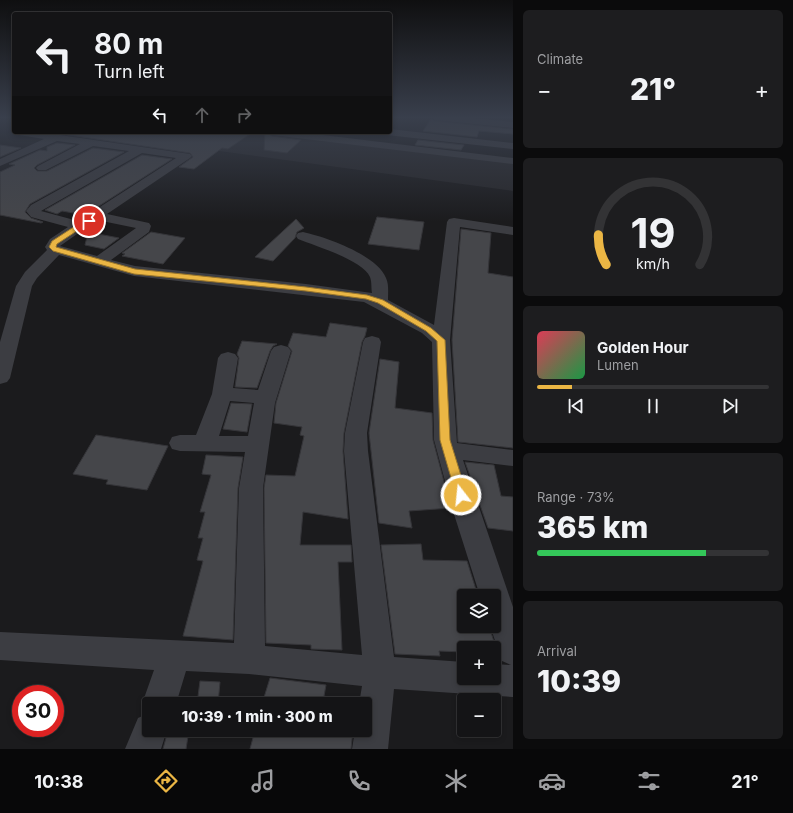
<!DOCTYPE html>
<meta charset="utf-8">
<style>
:root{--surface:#141416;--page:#1d1d1f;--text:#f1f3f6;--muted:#9d9ea1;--line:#333335;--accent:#ebb644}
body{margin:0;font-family:Inter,sans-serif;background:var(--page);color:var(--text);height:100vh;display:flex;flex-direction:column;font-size:15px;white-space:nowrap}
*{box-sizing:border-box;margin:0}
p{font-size:13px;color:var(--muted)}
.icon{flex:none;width:22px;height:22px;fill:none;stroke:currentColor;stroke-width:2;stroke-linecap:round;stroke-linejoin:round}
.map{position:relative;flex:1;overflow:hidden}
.drawer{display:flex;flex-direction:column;gap:10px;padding:10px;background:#0b0b0c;width:280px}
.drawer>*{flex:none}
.hud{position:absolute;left:12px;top:12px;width:380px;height:122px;border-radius:4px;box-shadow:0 2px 6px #0003,0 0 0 1px var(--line);background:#141416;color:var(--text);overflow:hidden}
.controls{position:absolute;left:457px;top:589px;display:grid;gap:8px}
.controls a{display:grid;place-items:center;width:44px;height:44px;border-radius:4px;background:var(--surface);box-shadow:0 2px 6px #0003,0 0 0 1px var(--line);font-size:20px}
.speed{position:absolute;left:12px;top:685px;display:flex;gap:8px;font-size:20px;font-weight:700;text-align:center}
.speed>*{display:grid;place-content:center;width:52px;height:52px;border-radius:50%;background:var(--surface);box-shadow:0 2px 6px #0003,0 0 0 1px var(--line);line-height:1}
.speed .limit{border:6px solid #d22;background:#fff;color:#111}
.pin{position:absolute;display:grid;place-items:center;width:34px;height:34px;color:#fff;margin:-17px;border:2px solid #fff;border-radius:50%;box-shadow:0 1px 4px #0007}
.me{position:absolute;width:44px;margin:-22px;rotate:344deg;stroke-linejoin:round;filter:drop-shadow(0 0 3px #0008)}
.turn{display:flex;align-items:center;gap:14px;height:84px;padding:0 16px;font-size:18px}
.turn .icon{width:52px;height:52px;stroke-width:2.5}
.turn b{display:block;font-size:28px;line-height:34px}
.lanes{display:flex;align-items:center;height:38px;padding:0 16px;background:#0003;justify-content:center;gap:20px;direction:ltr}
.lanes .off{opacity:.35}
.big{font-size:30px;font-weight:800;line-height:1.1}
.drawer .card{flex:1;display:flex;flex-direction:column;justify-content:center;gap:6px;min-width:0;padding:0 14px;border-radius:6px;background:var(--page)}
.drawer .dial{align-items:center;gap:0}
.dial svg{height:104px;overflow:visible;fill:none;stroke:var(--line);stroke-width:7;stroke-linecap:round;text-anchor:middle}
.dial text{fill:var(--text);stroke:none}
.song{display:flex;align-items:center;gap:12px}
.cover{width:48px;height:48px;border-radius:6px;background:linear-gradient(135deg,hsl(350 70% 55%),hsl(140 70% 35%))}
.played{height:4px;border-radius:2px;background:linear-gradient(90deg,var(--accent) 15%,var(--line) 15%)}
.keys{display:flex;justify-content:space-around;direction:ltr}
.heat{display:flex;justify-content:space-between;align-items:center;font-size:22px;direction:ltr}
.charge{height:6px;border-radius:3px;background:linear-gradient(90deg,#34c759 73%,var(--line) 0)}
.trip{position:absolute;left:142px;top:697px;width:230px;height:40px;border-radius:4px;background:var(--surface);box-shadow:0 2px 6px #0003,0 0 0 1px var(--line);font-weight:800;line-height:40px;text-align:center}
.tabs{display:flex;height:64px;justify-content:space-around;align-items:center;background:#080809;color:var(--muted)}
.tabs .icon{width:28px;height:28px}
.tabs .current{color:var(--accent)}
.tabs b{font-size:18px;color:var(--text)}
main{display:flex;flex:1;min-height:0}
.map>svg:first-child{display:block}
.built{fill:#27272a}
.building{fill:#45464a;stroke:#353539}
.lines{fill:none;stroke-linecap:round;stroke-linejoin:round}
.minor{fill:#3c3d42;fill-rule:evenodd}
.route{fill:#ebb644;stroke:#99762c}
</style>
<main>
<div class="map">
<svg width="513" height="749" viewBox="0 0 513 749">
<rect width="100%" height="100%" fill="#1b1b1d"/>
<path class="built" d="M80,132H279L513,161V191Z"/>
<path class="building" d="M431,119L435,121L513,129V134L479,131L477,137L423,131Z
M49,132H253L228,149L222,148L194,169L179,167L193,157L190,153Z
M265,132L272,136L301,140L287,153L264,150Z
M418,140L464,145L461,150L415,145Z
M57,143L75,145L37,165L34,168L37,171H47L93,148L124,152L30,204L25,212L31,218L43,222L41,223L0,215V172L15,165L9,164L40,150L47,151V147Z
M0,145L21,148L0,157Z
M142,155L172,159L85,215L62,211L57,214L45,210Z
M377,217L424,222L419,250L368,244Z
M296,219L304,228L297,232L295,238L273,261L255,257Z
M461,229L491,233L488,273L513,277V448L458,442L452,340Z
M88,232L119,238L104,249L85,245Z
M151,232L185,238L163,264L122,256L125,254L122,253Z
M330,323L367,328L365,336L362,342L344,433L343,451L348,519L303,512L300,545H351L352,562H338L342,650L311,649V645L266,643L264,488L266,475L295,476L304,436L300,435L302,427L274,423L276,403L292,351L288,346L293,333L326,337Z
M242,341L277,344L273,346L270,351L257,388L235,387L239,358L237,354Z
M380,359L399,362L395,408L432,413L433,440L451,508L409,511L412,528L379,523L369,433Z
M231,403L252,404L247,432L223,429Z
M96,435L168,446L147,490L106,484L108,480L73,474Z
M206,455L243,457L238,488L233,640L183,636L203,561L197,560L203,538H198L205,512H200L211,475L202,474Z
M465,462L494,465L501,496L513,497V531L488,528Z
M421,544L423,560L467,561L478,596H464V626H489L496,648H464V652L439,651L440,656L395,654L381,545Z
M270,678L326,685L324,696L355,704H262Z
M200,681L220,682L218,704H197Z
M168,730H216V732L189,730L186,749H163Z
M255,730H353L351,749H250Z"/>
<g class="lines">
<path class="minor" d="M430,117H462L513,122V128L435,120Z
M390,129L513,143V149L387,135L382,132H390Z
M14,130V132H39L190,154L192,156L190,158L107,214L149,223L151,226L149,232L111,260L135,266L306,284L372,293C371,288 372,282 370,277C363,260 315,246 298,239L296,236L298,233L303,232C326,237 377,255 386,278C389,284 388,293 388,300L434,325L447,222L449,219L454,218L513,227V235L460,227L450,340L457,443L513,450V466L463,460L513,607V697L394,689L388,749H352L355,730H365V704H359L362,686L249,674L186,671L176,704H149V730H167L161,749H125L138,718L147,714L142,704L154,670L0,660V632L234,643L239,488L245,452L180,451L172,449L169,443L172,437L180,435H196L212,394L218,358L221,354L228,352L235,354L238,358L233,388L258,390L271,351L274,347L281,345L288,347L291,351L275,403L263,488L265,646L362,655L344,451L345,433L363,342L365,338L372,336L379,338L381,342L367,433L368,451L394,657L464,662V678H494V664L511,665L502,661L490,626H494V596H480L453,511L434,440L432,342L422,333L364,302L134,276L59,255L37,278L32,286L10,378L7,382L0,384V342L16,286L25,272L47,250L45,247L50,239L68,227L31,217L26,211L31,205L129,151L93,146L46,170H38L36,168L38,166L80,144L57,141L0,166V159L44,139L13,134L12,132ZM142,153L176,158L78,221L41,211ZM97,220L136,228L97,256L60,246ZM230,401L254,403L248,436H219Z
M267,132H298L513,158V164L272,135Z"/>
</g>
<linearGradient id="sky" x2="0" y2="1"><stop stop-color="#0f0f10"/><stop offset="0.53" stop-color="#393f4c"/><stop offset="1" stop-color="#393f4c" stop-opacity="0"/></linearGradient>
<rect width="513" height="222" fill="url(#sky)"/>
<path class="route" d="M86,219L92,221L57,244L56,247L135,269L306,287L367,295L383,300L431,328L445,340L450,440L467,495L465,498H457L456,495L440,440L437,341L426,331L378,303L366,299L306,291L134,274L53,251L49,247L52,241Z"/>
</svg>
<div class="controls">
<a><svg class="icon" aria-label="layers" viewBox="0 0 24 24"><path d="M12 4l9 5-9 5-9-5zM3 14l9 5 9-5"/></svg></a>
<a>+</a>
<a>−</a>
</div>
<div class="speed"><div class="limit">30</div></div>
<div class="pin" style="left:89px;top:221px;background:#d93025"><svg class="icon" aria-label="arrive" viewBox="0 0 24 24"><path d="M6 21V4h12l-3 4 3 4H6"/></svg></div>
<svg class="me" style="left:461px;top:495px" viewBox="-20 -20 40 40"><circle r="17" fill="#ebb644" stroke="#fff" stroke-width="3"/><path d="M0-11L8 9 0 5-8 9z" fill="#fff"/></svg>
<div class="trip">10:39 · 1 min · 300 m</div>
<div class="hud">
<div class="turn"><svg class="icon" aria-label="left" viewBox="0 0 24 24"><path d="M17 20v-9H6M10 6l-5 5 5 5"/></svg><div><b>80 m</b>Turn left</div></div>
<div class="lanes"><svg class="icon" aria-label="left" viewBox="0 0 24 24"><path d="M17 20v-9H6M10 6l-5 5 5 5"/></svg><svg class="icon off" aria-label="ahead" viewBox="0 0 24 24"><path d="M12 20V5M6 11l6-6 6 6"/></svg><svg class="icon off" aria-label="right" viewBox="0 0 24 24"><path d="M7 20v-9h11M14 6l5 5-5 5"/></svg></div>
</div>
</div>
<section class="drawer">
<div class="card"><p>Climate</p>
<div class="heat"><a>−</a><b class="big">21°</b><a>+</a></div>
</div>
<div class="card dial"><svg viewBox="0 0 100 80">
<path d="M14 69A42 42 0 1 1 86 69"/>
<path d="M14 69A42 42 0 0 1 8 46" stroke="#ebb644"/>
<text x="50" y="56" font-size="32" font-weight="700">19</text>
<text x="50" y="72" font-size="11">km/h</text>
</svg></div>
<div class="card">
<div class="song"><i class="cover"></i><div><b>Golden Hour</b><p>Lumen</p></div></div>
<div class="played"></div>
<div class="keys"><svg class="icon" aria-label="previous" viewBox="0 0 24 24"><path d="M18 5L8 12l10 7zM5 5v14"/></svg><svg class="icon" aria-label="pause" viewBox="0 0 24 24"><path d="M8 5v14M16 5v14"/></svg><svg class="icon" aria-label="next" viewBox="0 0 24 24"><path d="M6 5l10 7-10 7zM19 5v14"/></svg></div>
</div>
<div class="card"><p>Range · 73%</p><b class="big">365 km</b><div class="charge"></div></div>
<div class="card"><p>Arrival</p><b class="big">10:39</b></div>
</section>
</main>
<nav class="tabs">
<b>10:38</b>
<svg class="icon current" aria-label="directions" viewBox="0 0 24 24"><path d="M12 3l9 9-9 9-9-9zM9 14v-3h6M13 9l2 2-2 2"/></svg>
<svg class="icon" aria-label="music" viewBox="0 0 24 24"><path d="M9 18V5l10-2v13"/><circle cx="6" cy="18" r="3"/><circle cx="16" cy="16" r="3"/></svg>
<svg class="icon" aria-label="phone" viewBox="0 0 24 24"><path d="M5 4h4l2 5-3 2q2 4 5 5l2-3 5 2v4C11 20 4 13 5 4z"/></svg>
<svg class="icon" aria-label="climate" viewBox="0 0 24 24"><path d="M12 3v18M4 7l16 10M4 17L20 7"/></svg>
<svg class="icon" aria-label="car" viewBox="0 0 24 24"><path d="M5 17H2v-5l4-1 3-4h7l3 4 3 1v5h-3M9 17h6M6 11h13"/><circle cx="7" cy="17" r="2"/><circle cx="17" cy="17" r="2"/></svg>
<svg class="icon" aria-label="filters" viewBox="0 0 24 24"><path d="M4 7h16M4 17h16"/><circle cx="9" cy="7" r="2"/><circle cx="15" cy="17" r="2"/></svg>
<b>21°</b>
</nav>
